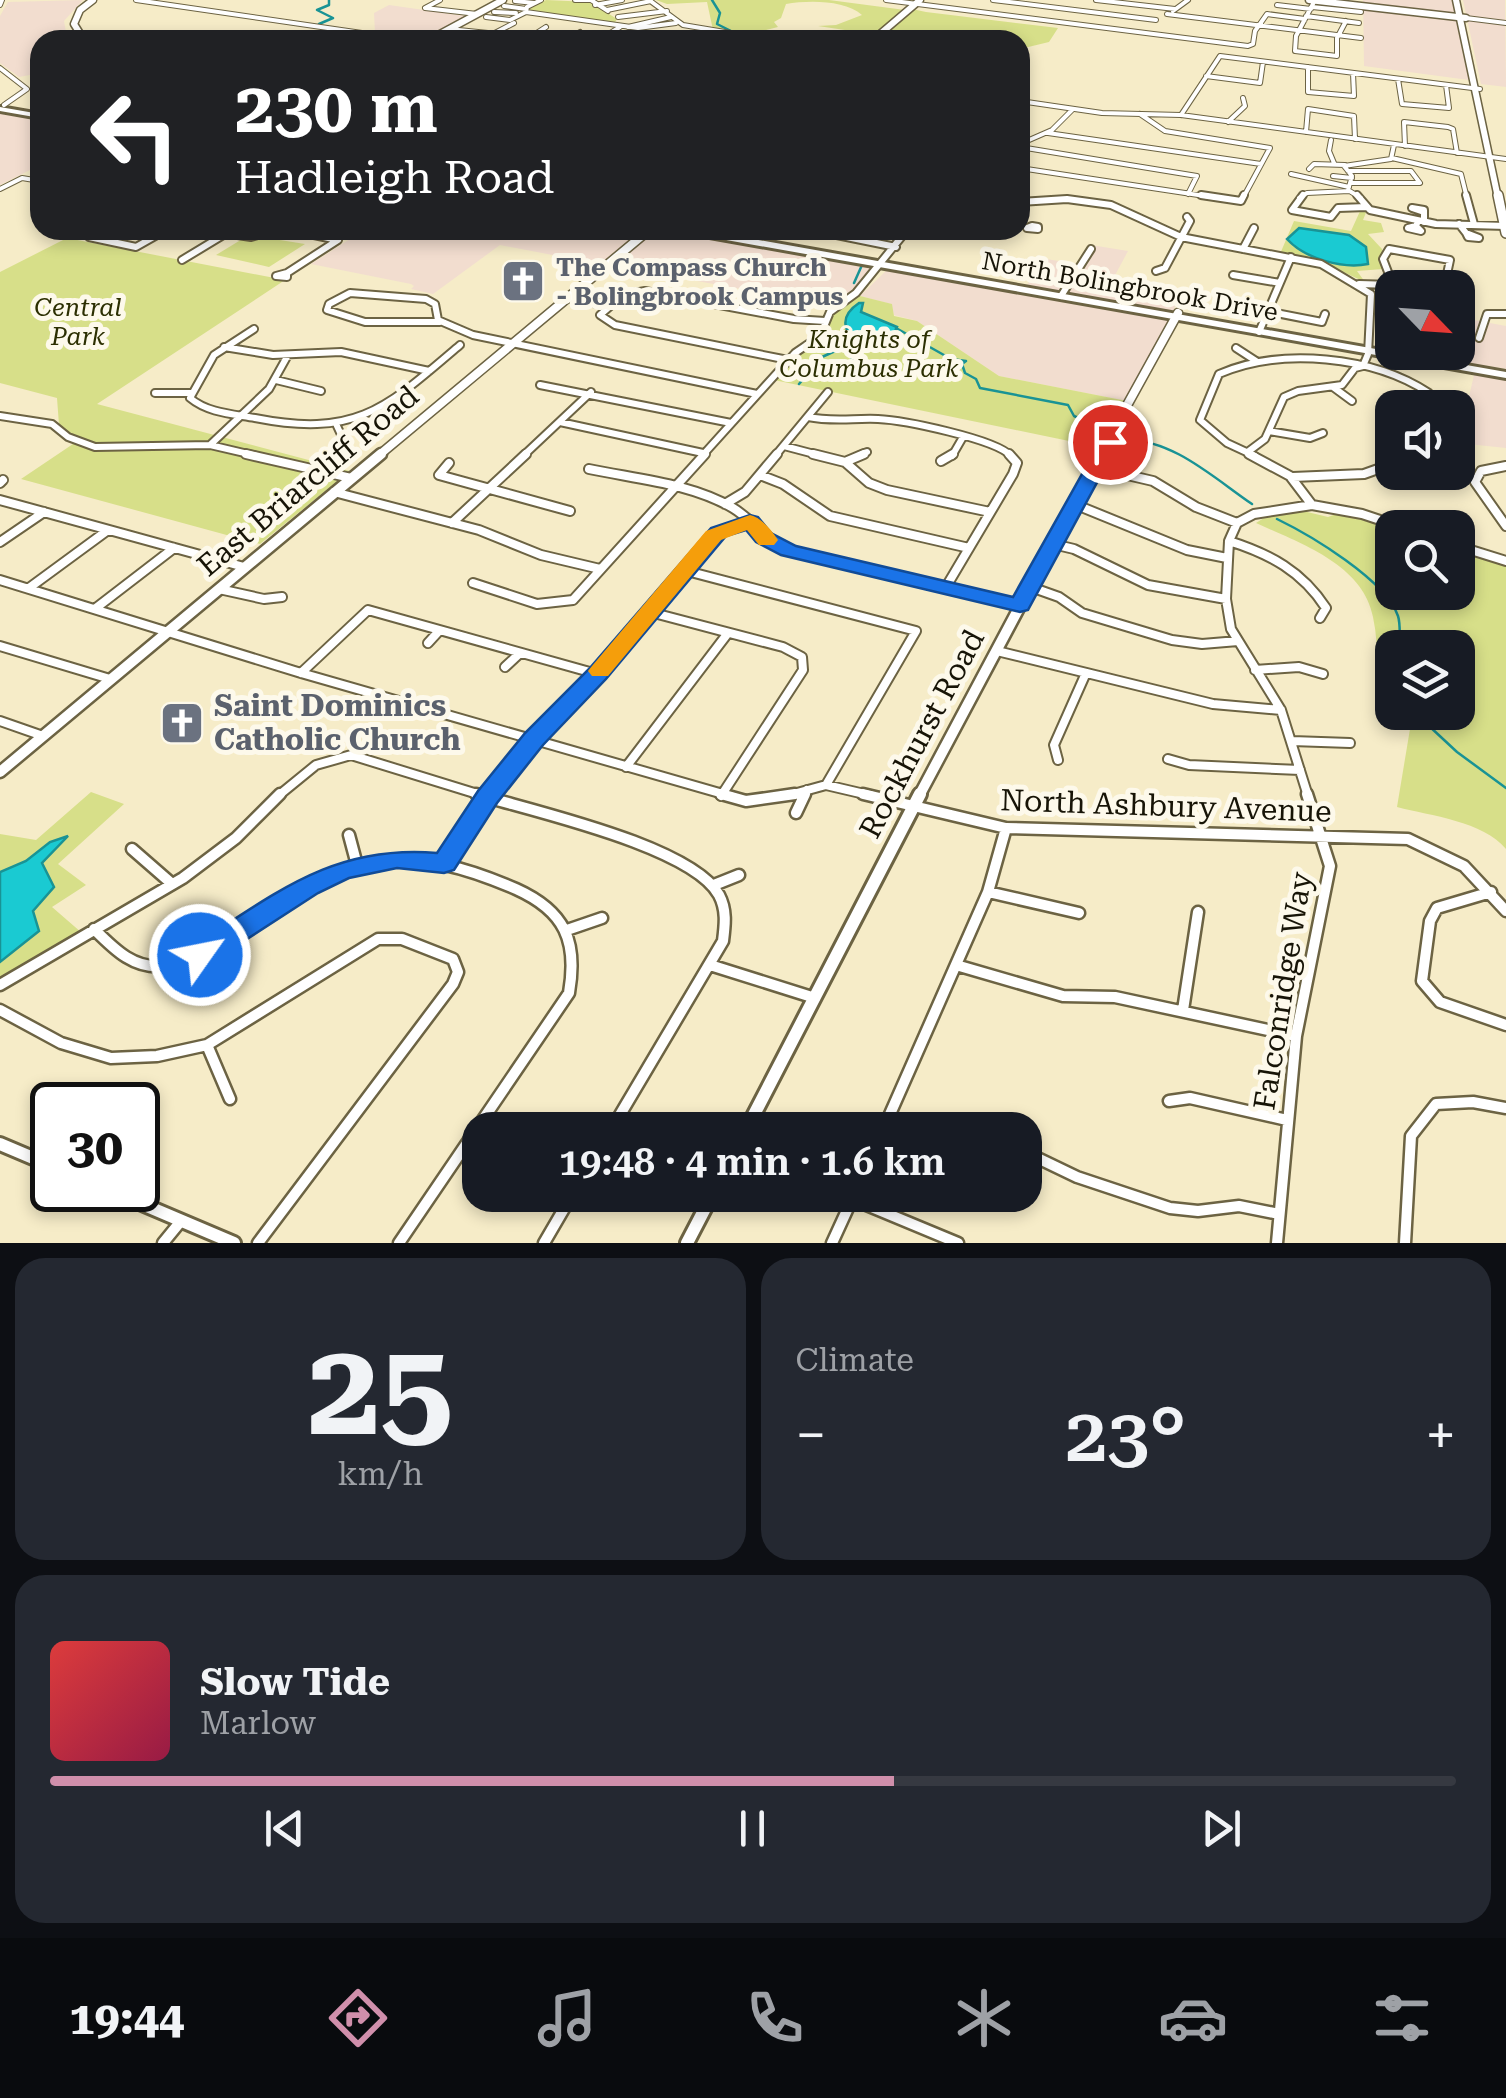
<!DOCTYPE html>
<meta charset="utf-8">
<style>
:root{--surface:#171b24;--page:#242831;--text:#f1f3f6;--muted:#9ea1a6;--line:#363941;--accent:#d08fab}
body{margin:0;font-family:"Roboto Serif",serif;background:var(--page);color:var(--text);height:100vh;display:flex;flex-direction:column;font-size:38px;white-space:nowrap}
*{box-sizing:border-box;margin:0}
p{font-size:32px;color:var(--muted)}
.icon{flex:none;width:55px;height:55px;fill:none;stroke:currentColor;stroke-width:2;stroke-linecap:round;stroke-linejoin:round}
.map{position:relative;height:1243px;overflow:hidden}
.drawer{display:flex;flex-direction:column;gap:15px;padding:15px;background:#0d0f14;flex:1}
.drawer>*{flex:none}
.top-card{position:absolute;left:30px;top:30px;width:1000px;height:210px;border-radius:30px;box-shadow:0 5px 15px #0003;background:#202124;color:#fff;overflow:hidden}
.needle{width:65px;rotate:115deg}
.tools{position:absolute;left:1375px;top:270px;display:grid;gap:20px}
.tools a{display:grid;place-items:center;width:100px;height:100px;border-radius:20px;background:var(--surface);box-shadow:0 5px 15px #0003;font-size:50px}
.speed{position:absolute;left:30px;top:1082px;display:flex;gap:20px;font-size:50px;font-weight:700;text-align:center}
.speed>*{display:grid;place-content:center;width:130px;height:130px;border-radius:50%;background:var(--surface);box-shadow:0 5px 15px #0003;line-height:1}
.speed .limit{border:5px solid #111;border-radius:15px;background:#fff;color:#111}
.pin{position:absolute;display:grid;place-items:center;width:85px;height:85px;color:#fff;margin:-42px;border:5px solid #fff;border-radius:50%;box-shadow:0 2px 10px #0007}
.me{position:absolute;width:110px;margin:-55px;rotate:57deg;stroke-linejoin:round;filter:drop-shadow(0 0 8px #0008)}
.turn{display:flex;align-items:center;gap:35px;height:210px;padding:0 40px;font-size:45px}
.turn .icon{width:130px;height:130px;stroke-width:2.5}
.turn b{display:block;font-size:70px;line-height:85px}
.big{font-size:75px;font-weight:600;line-height:1.1}
.drawer .tile{flex:1;display:flex;flex-direction:column;justify-content:center;gap:15px;min-width:0;padding:0 35px;border-radius:30px;background:var(--page)}
.drawer .dial{align-items:center;gap:0}
.dial b{font-size:130px;line-height:1}
.song{display:flex;align-items:center;gap:30px}
.cover{width:120px;height:120px;border-radius:15px;background:linear-gradient(135deg,hsl(0 70% 55%),hsl(340 70% 35%))}
.played{height:10px;border-radius:5px;background:linear-gradient(90deg,var(--accent) 60%,var(--line) 60%)}
.keys{display:flex;justify-content:space-around;direction:ltr}
.heat{display:flex;justify-content:space-between;align-items:center;font-size:55px;direction:ltr}
.drawer .tiles{flex:1;display:grid;gap:15px;grid-template-columns:1fr 1fr}
.tile:last-child{grid-column:span 2}
.trip{position:absolute;left:462px;top:1112px;width:580px;height:100px;border-radius:30px;background:var(--surface);box-shadow:0 5px 15px #0003;font-weight:600;line-height:100px;text-align:center}
.tab-bar{display:flex;height:160px;justify-content:space-around;align-items:center;background:#090b0e;color:var(--muted)}
.tab-bar .icon{width:70px;height:70px}
.tab-bar .active{color:var(--accent)}
.tab-bar b{font-size:45px;color:var(--text)}
.map>svg:first-child{display:block}
.commercial{fill:#f2ddcf}
.green{fill:#d7df89;fill-rule:evenodd}
.water{fill:#1acad2;stroke:#199395;stroke-width:2.5}
.lines{fill:none;stroke-linecap:round;stroke-linejoin:round}
.stream{stroke:#199395;stroke-width:2.5}
.minor-far3-casing{stroke:#6c6343;stroke-width:6}
.minor-far2-casing{stroke:#6c6343;stroke-width:10}
.minor-far1-casing{stroke:#6c6343;stroke-width:12}
.minor-casing{stroke:#6c6343;stroke-width:15}
.tertiary-far3-casing{stroke:#6c6343;stroke-width:9}
.tertiary-far2-casing{stroke:#6c6343;stroke-width:11}
.tertiary-far1-casing{stroke:#6c6343;stroke-width:15}
.tertiary-casing{stroke:#6c6343;stroke-width:18}
.secondary-far1-casing{stroke:#6c6343;stroke-width:9}
.secondary-casing{stroke:#6c6343;stroke-width:12}
.primary-casing{stroke:#6c6343;stroke-width:6}
.minor-far3{stroke:#fff;stroke-width:4}
.minor-far2{stroke:#fff;stroke-width:6}
.minor-far1{stroke:#fff;stroke-width:8}
.minor{stroke:#fff;stroke-width:10}
.tertiary-far3{stroke:#fff;stroke-width:6}
.tertiary-far2{stroke:#fff;stroke-width:8}
.tertiary-far1{stroke:#fff;stroke-width:10}
.tertiary{stroke:#fff;stroke-width:12}
.secondary-far1{stroke:#fff;stroke-width:6}
.secondary{stroke:#fff;stroke-width:9}
.primary{fill:#fff;fill-rule:evenodd}
.route{fill:#1a73e8;stroke:#114b97;stroke-width:2.5}
.slow{fill:#f59e0b}
.labels{text-anchor:middle;stroke-width:10;stroke-linejoin:round;paint-order:stroke}
.far-worship-label{font-size:25px;font-weight:bold;fill:#5b616d;stroke:#fdf9eb;text-anchor:start}
.far-street-label{font-size:25px;fill:#171407;stroke:#fdf9eb}
.far-park-label{font-size:25px;font-style:italic;fill:#2c2f02;stroke:#fdf9eb}
.street-label{font-size:30px;fill:#171407;stroke:#fdf9eb}
.worship-label{font-size:30px;font-weight:bold;fill:#5b616d;stroke:#fdf9eb;text-anchor:start}
</style>
<div class="map">
<svg width="1506" height="1243" viewBox="0 0 1506 1243">
<rect width="100%" height="100%" fill="#f6ecc8"/>
<path class="commercial" d="M83,0L64,21L66,32L73,40H40V73L19,77L0,63V16L8,2Z
M1363,0H1452L1469,80L1364,66Z
M1463,0H1505L1506,87L1481,84Z
M389,5L466,16L421,40L375,33L374,13Z
M0,111L40,118V165L0,185Z
M364,230H641L600,264L500,245L433,294L411,289L414,286L411,284L311,264Z
M654,230H678L872,269L848,296L833,306L610,265Z
M1091,245L1128,251L1113,279L1182,291L1173,311L1027,285L1046,259L1078,264Z
M889,268L1168,318L1169,319L1127,401L999,376L917,321L894,315L891,304L860,296Z
M1458,317L1506,326V369L1409,353L1458,352Z
M1475,371L1506,377V448L1458,443Z"/>
<path class="green" d="M546,0L590,2L617,19L614,24L527,10Z
M656,0H829L905,10L870,40H849L858,32L818,26L836,25L862,15C845,0 809,0 786,4L781,18L774,22L778,27L766,30L765,35L774,39L713,30L707,2L667,4Z
M912,9L926,12L1058,28L1049,42L1020,49V40H876Z
M1361,209L1367,210L1363,220L1381,223L1384,232L1368,234L1382,249L1383,269L1357,271L1365,282L1319,261L1280,254L1294,221L1351,231Z
M261,237L305,244L269,267L216,255L244,238Z
M67,238L285,280L97,404L350,471L260,544L21,479L73,444L49,428L59,425L57,398L0,383V272Z
M860,296L892,304L894,316L917,321L999,376L1127,401L1110,433L1098,447L774,380L802,350L824,335L832,314Z
M1299,510L1328,517L1339,513L1392,529V592H1458V550L1506,566V849C1483,821 1431,816 1397,807L1410,729L1381,718C1376,685 1380,649 1373,617C1363,564 1299,543 1256,523L1267,516ZM1392,648H1458V712H1392Z
M91,792L124,804L58,864L86,885L52,907L82,933L0,981V834L36,840Z"/>
<path class="water" d="M1299,228L1349,235L1366,247L1368,264C1343,269 1305,259 1287,239Z
M859,303H863L861,312L897,327L888,346L867,348L855,359L852,358L859,347C844,331 838,317 859,303Z
M68,836L42,863L54,887L33,911L39,931L0,962V872L26,861L50,842Z"/>
<g class="lines">
<path class="stream" d="M712,0L720,13L717,24L731,31
M319,24L333,18L317,10L329,5V0
M765,237L767,230
M854,283L862,265
M896,328L951,359L966,361L962,364L965,373L976,379L980,388L1068,405L1074,416L1102,429
M799,384L822,357L855,342
M1124,440C1172,438 1215,479 1252,504
M1277,519C1310,535 1386,580 1398,616C1401,625 1399,639 1400,648
M1414,712L1457,752L1506,788"/>
<g class="minor-far3-casing">
<path id="minor-far3" d="M136,0L410,40
M440,0L425,8L477,14
M541,0L527,7L526,12L638,28L676,23
M575,0H591
M591,0L608,11
M649,0L683,25L773,40
M886,0L1248,46L1253,44L1255,31L1267,14L1305,19
M993,0L1156,20
M1096,0L1175,9
M1315,0L1296,36L1295,51L1337,56V38L1346,21
M515,1L534,3
M0,5L2,0
M595,5L622,0
M1277,5L1311,9
M504,6L526,9
M1312,7L1361,12
M607,10L651,1
M1173,11L1188,0
M494,12L516,13
M1167,14L1361,38
M1306,16L1359,23
M486,17L510,20L526,12
M618,17L667,11
M1466,18L1506,23
M628,27L671,17
M449,29L557,40
M491,35L514,23
M607,35L620,27
M529,38L546,27
M568,40L580,32
M1308,67V92L1354,96L1353,73
M0,68L27,89L4,105
M1206,76L1260,83L1263,62
M1398,79L1402,104L1449,108L1446,85
M1020,101L1102,113L1181,115L1506,159
M1140,114L1165,131L1270,148L1243,198
M1181,115L1220,56L1480,89
M1228,122L1245,106L1243,98
M1306,132L1308,109L1354,116L1355,139
M1048,133L1261,164
M1331,140L1329,151L1334,163
M1020,144L1052,130L1073,109
M1405,146L1404,122L1448,127L1453,129L1457,153
M1020,147L1197,176L1188,194
M1392,158L1461,174L1467,198
M1020,168L1218,198
M1309,169L1314,164L1345,165
M1348,171H1411L1420,183H1350
M1291,174L1349,187
M1333,176L1352,178
M0,189L22,178L40,181
M1299,198L1307,193L1349,191
M1361,198L1348,190L1352,176L1344,166L1391,159L1394,145"/>
</g>
<g class="minor-far2-casing">
<path id="minor-far2" d="M1201,195L1241,201L1244,195
M1303,195L1292,210L1331,217L1338,208L1367,207
M1357,195L1370,210L1436,224L1506,226
M1466,195L1474,224
M1020,202L1067,199L1111,205L1181,237L1321,264L1371,294L1368,354L1363,366L1355,368L1342,385L1298,391L1284,397L1265,439L1249,451
M1412,208L1424,210V212Z
M1424,212V222
M1459,224L1466,233
M1032,226L1038,227V229L1027,228Z
M1416,226L1421,231L1408,228Z
M1416,226L1418,221
M103,230L89,237L136,247L166,230
M204,230L251,237L276,230
M812,230L896,247
M1466,233L1479,238L1468,237Z
M909,235L920,234L915,230
M1243,249L1254,228
M182,260L225,234
M1156,271L1165,268L1190,221L1187,217
M287,273V277L276,276Z
M287,273L338,240L290,230
M1233,275L1280,283
M1359,284L1393,285
M1408,288L1393,285L1383,259L1389,249L1450,260L1444,288
M1061,296L1091,249
M567,298L609,306
M1220,302L1322,322L1325,314
M440,322H365L327,310L329,304L350,293L426,299L435,304L438,320L473,335L757,394
M254,329L214,355L190,398C208,413 233,414 255,418C357,438 386,408 460,345
M1259,332L1291,257
M1479,338L1487,314H1506
M224,347L273,355L341,352L429,371
M1236,348L1256,361
M788,360L615,325L600,315L623,295L645,291L794,319L825,321
M276,380L321,391
M540,385L731,423
M1333,387L1352,401
M155,393H191
M0,416L52,424L68,437L95,447L210,445L257,456
M808,417C832,422 854,418 878,419C903,420 996,439 1011,456
M560,422L703,453
M337,426L344,441
M1269,431L1310,438L1323,433
M210,445L269,389L288,355
M784,446L822,456
M523,456L591,392
M702,456L795,353L820,336L830,312L856,293L907,230
M775,456L828,392
M858,456L867,452
M952,456L963,437
M1255,456L1227,443L1200,420L1219,374C1281,347 1373,356 1429,393L1428,408"/>
</g>
<g class="minor-far1-casing">
<path id="minor-far1" d="M246,454L351,478
M813,454L845,462L869,483L887,490L990,512
M1249,454L1290,476L1312,505
M941,461L953,454
M845,462L864,454
M449,463L439,475L570,511
M1506,466L1481,471L1475,482L1506,526
M1093,467L1153,481L1196,507L1237,523
M589,469C636,479 690,483 733,508C753,520 766,540 789,550L1020,605
M760,475L783,484L830,516L969,548
M1293,477L1364,474L1392,464
M0,483L3,480
M334,492L479,530L541,555L600,569
M0,500L244,567
M725,504L745,492L777,454
M1074,504L1187,550L1227,558
M452,523L526,454
M1229,541C1270,554 1302,571 1326,608L1320,618
M0,542L44,512
M1053,544L1074,549L1148,585L1226,599
M1458,546L1506,561
M683,570L916,631L826,785
M0,580L301,673L730,796
M473,583L537,604L573,600L705,454
M1028,586L1059,597L1082,613L1172,640L1202,644L1238,641
M946,587L1013,474L1017,463L1009,454
M29,588L108,530
M219,589L264,599L282,597
M96,608L174,548
M650,612L783,647L802,657L803,670L721,796
M428,643L439,631
M0,646L110,679
M997,651L1213,704L1281,710
M505,667L520,653
M1255,670L1299,667L1323,674
M301,673L368,610L597,674
M0,721L43,736
M1292,741L1350,743
M1168,759L1189,765L1300,770
M1058,760L1054,745L1086,673
M626,767L728,633
M278,796L316,765L351,755L484,796
M488,796L709,540L718,532L750,522
M786,796L826,785L873,796
M804,796L807,790
M1308,796L1281,710L1231,629L1226,599L1229,541L1237,523L1254,514L1312,505L1362,514L1404,528"/>
</g>
<g class="minor-casing">
<path id="minor" d="M476,794C532,811 692,846 719,895C727,910 725,925 723,941L611,1130
M721,794L746,801L795,794
M863,794L1006,828L1408,839L1464,866L1506,911
M796,813L805,794
M349,835L357,865
M132,849L171,883
M444,863L490,794
M714,885L739,875
M988,892L1079,913
M1491,892L1437,908L1430,921L1422,981L1440,1002L1506,1025
M94,929C114,949 134,970 165,966C201,961 232,939 260,919C354,853 408,842 516,889C565,911 578,941 569,993L399,1243
M567,930L602,918
M710,965L815,998
M956,965L1063,996L1115,997L1296,1036
M0,985L183,878L236,838L280,794
M0,1010L61,1043L111,1058L157,1056L207,1045L378,939H402L453,959L458,972L453,984L258,1243
M1183,1010L1198,912
M207,1045L230,1099
M1169,1101L1190,1098L1287,1120
M883,1130L988,892L1006,828
M1025,1152L1077,1177L1170,1208L1198,1211L1239,1206L1279,1214
M852,1199L958,1243
M163,1243L181,1221
M544,1243L572,1195
M832,1243L854,1195
M1277,1243L1296,1036L1330,866L1307,794
M1405,1243L1411,1136L1436,1104L1473,1102L1506,1108"/>
</g>
<g class="tertiary-far3-casing">
<path id="tertiary-far3" d="M1309,0L1466,18
M84,40L74,24L80,10L93,0
M429,40L503,0
M873,40L920,0"/>
</g>
<g class="tertiary-far2-casing">
<path id="tertiary-far2" d="M378,456L649,230
M1099,456L1178,313"/>
</g>
<g class="tertiary-far1-casing">
<path id="tertiary-far1" d="M0,772L381,454
M919,796L1101,454"/>
</g>
<g class="tertiary-casing">
<path id="tertiary" d="M746,1130L920,794
M0,1144L52,1166
M109,1190L234,1243
M687,1243L712,1195"/>
</g>
<g class="secondary-far1-casing">
<path id="secondary-far1" d="M1456,0L1498,198"/>
</g>
<g class="secondary-casing">
<path id="secondary" d="M1498,195L1506,233"/>
</g>
<g class="primary-casing">
<path id="primary" d="M0,107L40,114V118L0,111Z
M683,230H702L1506,372V378L687,233Z"/>
</g>
<use href="#minor-far3" class="minor-far3"/>
<use href="#minor-far2" class="minor-far2"/>
<use href="#minor-far1" class="minor-far1"/>
<use href="#minor" class="minor"/>
<use href="#tertiary-far3" class="tertiary-far3"/>
<use href="#tertiary-far2" class="tertiary-far2"/>
<use href="#tertiary-far1" class="tertiary-far1"/>
<use href="#tertiary" class="tertiary"/>
<use href="#secondary-far1" class="secondary-far1"/>
<use href="#secondary" class="secondary"/>
<use href="#primary" class="primary"/>
</g>
<path class="route" d="M1110,436L1119,442L1028,610L1020,612L781,555L756,542L746,530L726,536L606,679L543,745L497,803L454,870L444,873L397,868L349,878L318,893L210,963L200,966L190,963L185,955L190,948C274,895 332,844 437,853L478,791L525,733L589,669L711,528L750,515L758,517L771,533L796,546L1013,597L1100,442Z"/>
<path class="slow" d="M750,515C762,518 771,530 778,540L774,545H759L747,530L721,540L608,676H592L588,671L592,666L706,531Z"/>
<defs>
<g id="church-square" transform="scale(2.25)"><rect x="-9" y="-9" width="18" height="18" rx="4" fill="#6b7280" stroke="#fdf9eb"/><path d="M-1.2-6h2.4v3.5h3.3v2.4h-3.3V6h-2.4V-.1h-3.3v-2.4h3.3Z" fill="#fff"/></g>
</defs>
<g fill-rule="evenodd">
<use href="#church-square" x="523" y="281"/>
<use href="#church-square" x="182" y="723"/>
</g>
<g class="labels">
<g class="far-worship-label">
<text x="556" y="276">The Compass Church<tspan x="556" dy="29">- Bolingbrook Campus</tspan></text>
</g>
<g class="far-street-label">
<text transform="translate(1130 286) rotate(10)" y="9">North Bolingbrook Drive</text>
</g>
<g class="far-park-label">
<text x="78" y="316">Central<tspan x="78" dy="29">Park</tspan></text>
<text x="869" y="348">Knights of<tspan x="869" dy="29">Columbus Park</tspan></text>
</g>
<g class="street-label">
<text transform="translate(308 481) rotate(-40)" y="10">East Briarcliff Road</text>
<text transform="translate(922 734) rotate(-62)" y="10">Rockhurst Road</text>
<text transform="translate(1166 806) rotate(2)" y="10">North Ashbury Avenue</text>
<text transform="translate(1283 991) rotate(-81)" y="10">Falconridge Way</text>
</g>
<g class="worship-label">
<text x="214" y="716">Saint Dominics<tspan x="214" dy="34">Catholic Church</tspan></text>
</g>
</g>
</svg>
<div class="tools">
<a><svg class="needle" viewBox="-14 -14 28 28"><path d="M0-13l5 13h-10z" fill="#e53935"/><path d="M0 13l5-13h-10z" fill="#9ea1a6"/></svg></a>
<a><svg class="icon" aria-label="sound" viewBox="0 0 24 24"><path d="M4 9h4l5-4v14l-5-4H4zM17 9q2 3 0 6"/></svg></a>
<a><svg class="icon" aria-label="search" viewBox="0 0 24 24"><circle cx="10" cy="10" r="6"/><path d="M15 15l6 6"/></svg></a>
<a><svg class="icon" aria-label="layers" viewBox="0 0 24 24"><path d="M12 4l9 5-9 5-9-5zM3 14l9 5 9-5"/></svg></a>
</div>
<div class="speed"><div class="limit">30</div></div>
<div class="pin" style="left:1110px;top:442px;background:#d93025"><svg class="icon" aria-label="arrive" viewBox="0 0 24 24"><path d="M6 21V4h12l-3 4 3 4H6"/></svg></div>
<svg class="me" style="left:200px;top:955px" viewBox="-20 -20 40 40"><circle r="17" fill="#1a73e8" stroke="#fff" stroke-width="3"/><path d="M0-11L8 9 0 5-8 9z" fill="#fff"/></svg>
<div class="trip">19:48 · 4 min · 1.6 km</div>
<div class="top-card">
<div class="turn"><svg class="icon" aria-label="left" viewBox="0 0 24 24"><path d="M17 20v-9H6M10 6l-5 5 5 5"/></svg><div><b>230 m</b>Hadleigh Road</div></div>
</div>
</div>
<section class="drawer">
<div class="tiles">
<div class="tile dial"><b>25</b><p>km/h</p></div>
<div class="tile"><p>Climate</p>
<div class="heat"><a>−</a><b class="big">23°</b><a>+</a></div>
</div>
<div class="tile">
<div class="song"><i class="cover"></i><div><b>Slow Tide</b><p>Marlow</p></div></div>
<div class="played"></div>
<div class="keys"><svg class="icon" aria-label="previous" viewBox="0 0 24 24"><path d="M18 5L8 12l10 7zM5 5v14"/></svg><svg class="icon" aria-label="pause" viewBox="0 0 24 24"><path d="M8 5v14M16 5v14"/></svg><svg class="icon" aria-label="next" viewBox="0 0 24 24"><path d="M6 5l10 7-10 7zM19 5v14"/></svg></div>
</div>
</div>
</section>
<nav class="tab-bar">
<b>19:44</b>
<svg class="icon active" aria-label="directions" viewBox="0 0 24 24"><path d="M12 3l9 9-9 9-9-9zM9 14v-3h6M13 9l2 2-2 2"/></svg>
<svg class="icon" aria-label="music" viewBox="0 0 24 24"><path d="M9 18V5l10-2v13"/><circle cx="6" cy="18" r="3"/><circle cx="16" cy="16" r="3"/></svg>
<svg class="icon" aria-label="phone" viewBox="0 0 24 24"><path d="M5 4h4l2 5-3 2q2 4 5 5l2-3 5 2v4C11 20 4 13 5 4z"/></svg>
<svg class="icon" aria-label="climate" viewBox="0 0 24 24"><path d="M12 3v18M4 7l16 10M4 17L20 7"/></svg>
<svg class="icon" aria-label="car" viewBox="0 0 24 24"><path d="M5 17H2v-5l4-1 3-4h7l3 4 3 1v5h-3M9 17h6M6 11h13"/><circle cx="7" cy="17" r="2"/><circle cx="17" cy="17" r="2"/></svg>
<svg class="icon" aria-label="filters" viewBox="0 0 24 24"><path d="M4 7h16M4 17h16"/><circle cx="9" cy="7" r="2"/><circle cx="15" cy="17" r="2"/></svg>
</nav>
